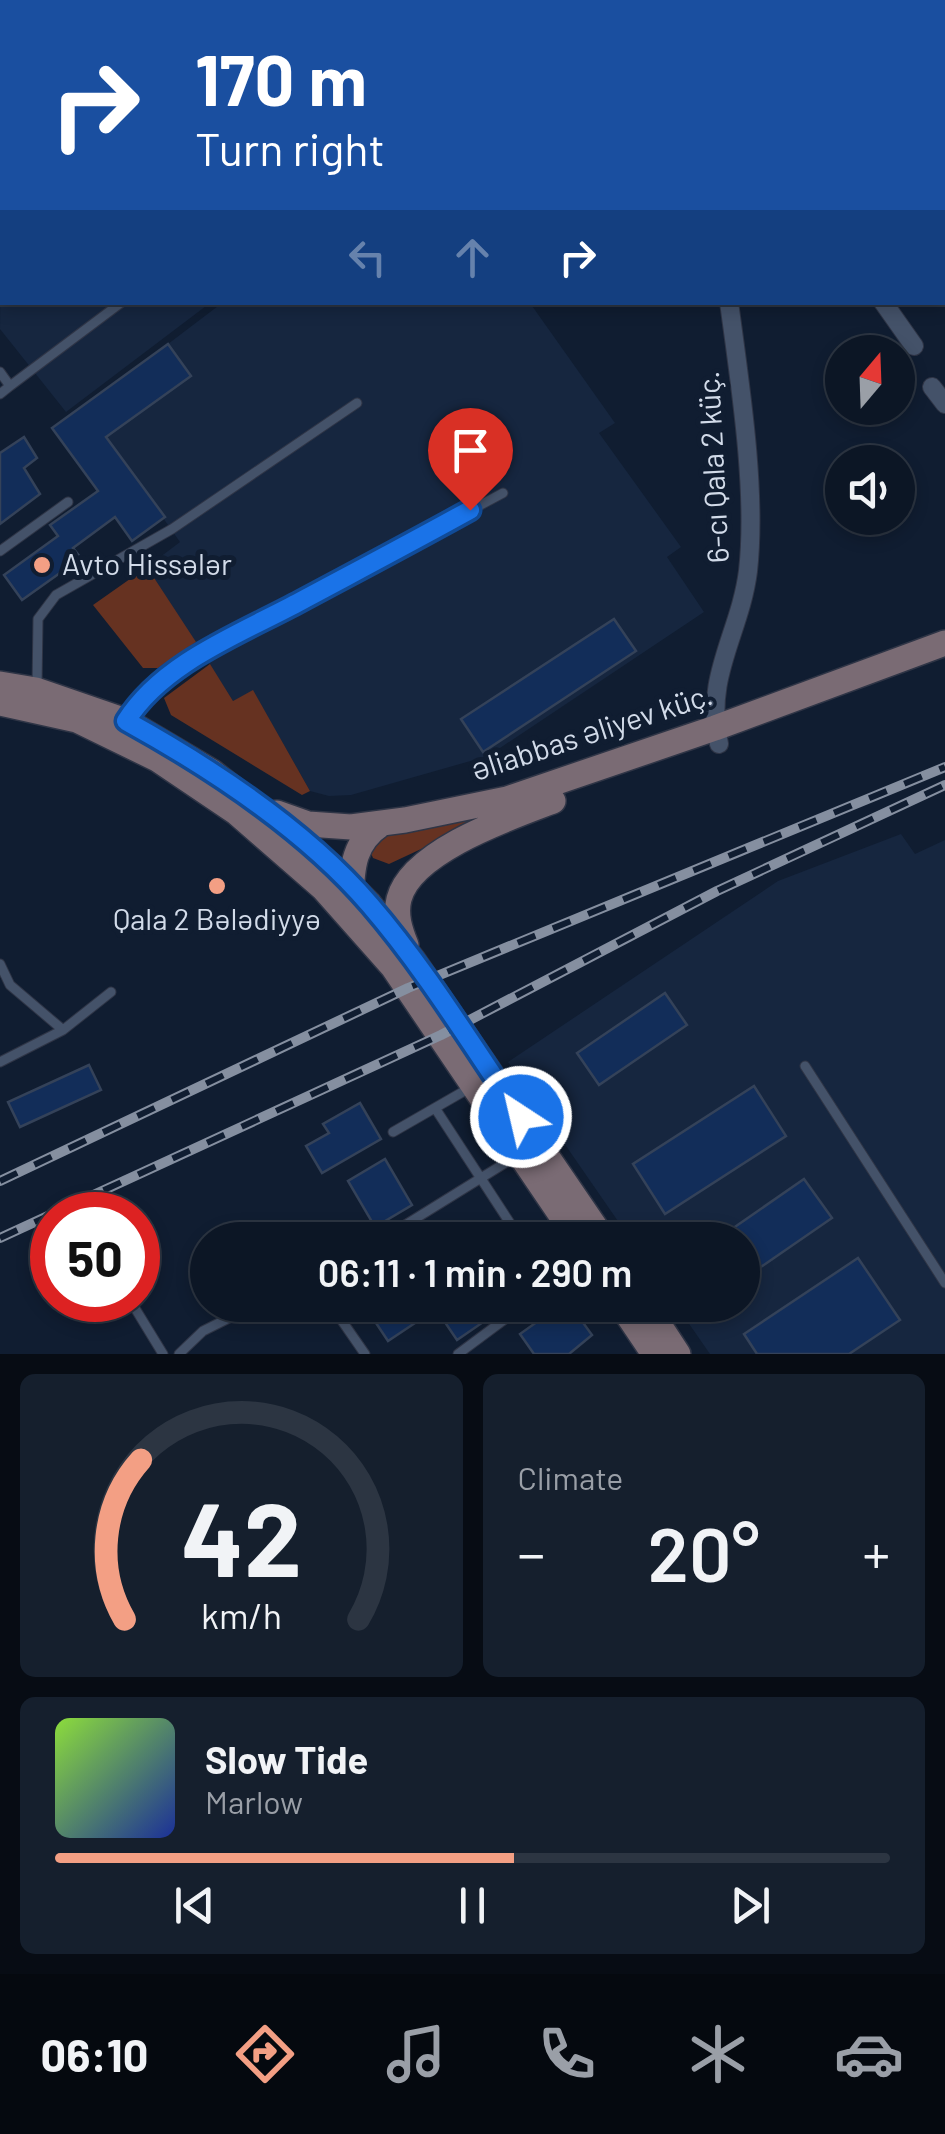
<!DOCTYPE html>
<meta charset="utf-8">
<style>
:root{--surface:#0c1625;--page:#151f2d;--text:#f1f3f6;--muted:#9a9fa7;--line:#2c3542;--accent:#f39f84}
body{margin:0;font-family:Barlow,sans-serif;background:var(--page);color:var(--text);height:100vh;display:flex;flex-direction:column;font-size:38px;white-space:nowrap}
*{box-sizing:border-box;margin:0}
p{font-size:32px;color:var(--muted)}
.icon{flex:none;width:55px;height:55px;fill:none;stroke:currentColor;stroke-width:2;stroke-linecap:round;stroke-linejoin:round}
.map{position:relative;height:1354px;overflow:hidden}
.panel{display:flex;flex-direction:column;gap:20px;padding:20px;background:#070c14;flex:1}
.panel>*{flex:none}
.hud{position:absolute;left:0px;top:0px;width:945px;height:305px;box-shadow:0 5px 15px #0003,0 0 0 2px var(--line);background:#1a4fa0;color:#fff;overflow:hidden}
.needle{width:65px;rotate:19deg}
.buttons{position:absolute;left:825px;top:335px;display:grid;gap:20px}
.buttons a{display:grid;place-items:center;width:90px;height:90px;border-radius:50%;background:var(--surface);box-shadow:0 5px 15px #0003,0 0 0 2px var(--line);font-size:50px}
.speed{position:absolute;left:30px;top:1192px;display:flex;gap:20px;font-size:50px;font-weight:700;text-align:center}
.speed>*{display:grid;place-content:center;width:130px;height:130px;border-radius:50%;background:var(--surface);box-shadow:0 5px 15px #0003,0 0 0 2px var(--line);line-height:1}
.speed .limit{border:15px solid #d22;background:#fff;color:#111}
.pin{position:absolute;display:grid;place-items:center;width:85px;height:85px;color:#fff;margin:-102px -42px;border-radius:50% 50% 50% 0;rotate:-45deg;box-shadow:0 0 10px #0007}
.pin .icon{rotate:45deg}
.me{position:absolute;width:110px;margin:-55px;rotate:325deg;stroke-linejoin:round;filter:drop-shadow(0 0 8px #0008)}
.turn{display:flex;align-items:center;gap:35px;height:210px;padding:0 30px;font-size:45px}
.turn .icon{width:130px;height:130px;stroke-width:2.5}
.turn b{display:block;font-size:70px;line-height:85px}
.lanes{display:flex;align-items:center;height:95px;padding:0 30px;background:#0003;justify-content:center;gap:50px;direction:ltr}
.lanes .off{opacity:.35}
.big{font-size:75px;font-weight:600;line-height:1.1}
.panel .card{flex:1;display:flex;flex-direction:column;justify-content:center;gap:15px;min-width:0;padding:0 35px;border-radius:15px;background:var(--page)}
.panel .dial{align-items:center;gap:0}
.dial svg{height:260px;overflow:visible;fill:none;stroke:var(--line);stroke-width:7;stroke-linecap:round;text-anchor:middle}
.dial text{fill:var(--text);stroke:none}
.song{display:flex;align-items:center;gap:30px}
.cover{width:120px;height:120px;border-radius:15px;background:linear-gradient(135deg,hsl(90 70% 55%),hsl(230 70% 35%))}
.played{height:10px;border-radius:5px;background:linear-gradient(90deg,var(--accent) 55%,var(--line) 55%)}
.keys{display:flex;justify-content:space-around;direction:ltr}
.heat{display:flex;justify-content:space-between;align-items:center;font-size:55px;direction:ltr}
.panel .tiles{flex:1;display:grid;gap:20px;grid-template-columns:1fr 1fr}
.card:last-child{grid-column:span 2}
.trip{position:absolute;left:190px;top:1222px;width:570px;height:100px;border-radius:50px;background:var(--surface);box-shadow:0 5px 15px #0003,0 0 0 2px var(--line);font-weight:600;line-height:100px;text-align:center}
.tab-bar{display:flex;height:160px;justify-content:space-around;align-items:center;background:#05090f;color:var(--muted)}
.tab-bar .icon{width:70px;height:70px}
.tab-bar .current{color:var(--accent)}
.tab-bar b{font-size:45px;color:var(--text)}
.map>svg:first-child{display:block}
.built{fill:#16263f}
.green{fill:#663221}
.building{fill:#122d59;stroke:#344259;stroke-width:2.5}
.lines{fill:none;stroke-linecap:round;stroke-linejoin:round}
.lane-casing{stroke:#2f3546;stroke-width:11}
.street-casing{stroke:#2f3546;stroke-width:20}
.secondary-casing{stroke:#2f3546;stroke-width:28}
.lane{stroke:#445269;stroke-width:9}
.street{stroke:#445269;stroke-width:18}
.secondary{stroke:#7a6b74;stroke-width:25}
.rail-casing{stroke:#858fa0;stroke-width:10}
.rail{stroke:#101d31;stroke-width:6;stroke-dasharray:19;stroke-linecap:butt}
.route-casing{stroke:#114b97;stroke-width:25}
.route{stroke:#1a73e8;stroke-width:18}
.poi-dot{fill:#f39f84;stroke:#101d31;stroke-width:4}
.labels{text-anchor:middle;stroke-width:10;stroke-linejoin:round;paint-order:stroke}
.street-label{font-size:30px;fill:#d2dbe9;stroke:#101d31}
.poi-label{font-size:30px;fill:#d2dbe9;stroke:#101d31;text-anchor:start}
</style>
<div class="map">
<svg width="945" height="1354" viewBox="0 0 945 1354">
<rect width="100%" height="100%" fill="#101d31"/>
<path class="built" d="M2,127V302L210,303L66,412L0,329Z
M222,303H530L615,423L599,433L681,547L667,557L704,612L488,756L351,795L329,796L310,791L253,691L233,701L147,567L180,542L106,437L191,376L168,344Z
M901,834L915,854L945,840V1354H710L676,1305H742V1240H631L508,1062L778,881Z"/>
<path class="green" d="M147,567L196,642L158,668H143L93,605Z
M210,664L233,701L253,690L310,791L302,795L171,715L164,698Z
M509,808L389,864L373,858L370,851L382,836Z"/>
<path class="building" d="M440,0H585L586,2H442Z
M168,344L191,376L106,437L165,517L132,541L115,517L73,548L81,558L22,600L4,575L58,536L50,525L98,491L52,428Z
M24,437L37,458L24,468L40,494L0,524V453Z
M614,619L636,651L483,752L461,719Z
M665,993L687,1025L599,1085L577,1053Z
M89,1065L101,1090L20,1127L8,1102Z
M754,1086L786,1136L665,1214L633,1164Z
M360,1103L381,1139L322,1173L306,1146L329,1133L323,1124Z
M385,1159L412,1205L375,1227L348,1181Z
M804,1179L832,1218L742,1280V1240H716Z
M858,1258L900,1320L849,1354H757L744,1334Z
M364,1305H485L492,1316L457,1340L436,1309L388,1341Z
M555,1309L563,1322L576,1313L592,1335L569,1354H534L520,1334Z"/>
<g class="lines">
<g class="lane-casing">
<path id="lane" d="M0,372L10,386L0,394
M10,386L122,302
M0,551L68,502
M37,687L38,619L56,595L172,529L357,403
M127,718C163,663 248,630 305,599C371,563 437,528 503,493
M0,964L10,985L63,1030
M0,1062L63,1030L111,992
M805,1066L945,1283
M435,1108L521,1240
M393,1132L473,1086
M389,1235L518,1155
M130,1300L163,1354
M331,1305L365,1354
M179,1354L203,1331L255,1305
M458,1354L524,1305"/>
</g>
<g class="street-casing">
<path id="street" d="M624,0L625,2
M842,0L843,2
M942,101L945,99
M942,164L945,168
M883,302L914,346
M932,387L945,404
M719,744C704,676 740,634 748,571C757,491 740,384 729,302"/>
</g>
<g class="secondary-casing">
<path id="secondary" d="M0,684L36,690L126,721L212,772L329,865L369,904L412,959L604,1240
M0,703L77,720L157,759L237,813L323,888L393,967L578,1240
M277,813L308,824L351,827L405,820L507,799L715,728L945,643
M351,898C352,866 354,842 381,824
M406,945C400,930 395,915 399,899C411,851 511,817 553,801
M621,1305L654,1354
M646,1305L678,1354"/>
</g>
<use href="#lane" class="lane"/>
<use href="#street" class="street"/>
<use href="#secondary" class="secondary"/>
<g class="rail-casing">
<path id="rail" d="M0,1181L408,988L945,767
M0,1238L441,1035L717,891L945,785"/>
</g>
<use href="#rail" class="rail"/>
</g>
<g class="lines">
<g class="route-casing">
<path id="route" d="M470,510C414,541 357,571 301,601C242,633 163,662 126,721C211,768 306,830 370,905C426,970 472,1046 521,1117"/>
</g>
<use href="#route" class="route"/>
</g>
<g class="poi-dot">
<circle cx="42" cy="565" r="10"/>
<circle cx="217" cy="886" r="10"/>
</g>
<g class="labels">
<g class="street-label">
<text transform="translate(714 467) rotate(-93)" y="10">6-cı Qala 2 küç.</text>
<text transform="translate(592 733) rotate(-18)" y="10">Əliabbas Əliyev küç.</text>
</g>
<g class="poi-label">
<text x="62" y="575">Avto Hissələr</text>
<text x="217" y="930" text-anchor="middle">Qala 2 Bələdiyyə</text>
</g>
</g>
</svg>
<div class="buttons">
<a><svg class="needle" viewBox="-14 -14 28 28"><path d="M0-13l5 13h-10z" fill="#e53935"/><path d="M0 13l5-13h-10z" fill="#9a9fa7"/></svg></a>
<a><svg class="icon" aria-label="sound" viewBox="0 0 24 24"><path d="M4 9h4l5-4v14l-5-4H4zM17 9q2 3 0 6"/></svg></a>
</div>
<div class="speed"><div class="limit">50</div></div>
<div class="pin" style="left:470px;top:510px;background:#d93025"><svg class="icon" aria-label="arrive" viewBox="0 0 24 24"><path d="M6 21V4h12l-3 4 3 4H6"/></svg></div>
<svg class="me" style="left:521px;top:1117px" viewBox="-20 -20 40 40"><circle r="17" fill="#1a73e8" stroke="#fff" stroke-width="3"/><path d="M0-11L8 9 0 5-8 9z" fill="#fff"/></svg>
<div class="trip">06:11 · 1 min · 290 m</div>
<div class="hud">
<div class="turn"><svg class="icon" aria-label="right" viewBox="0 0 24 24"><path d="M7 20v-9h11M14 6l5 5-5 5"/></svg><div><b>170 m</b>Turn right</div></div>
<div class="lanes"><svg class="icon off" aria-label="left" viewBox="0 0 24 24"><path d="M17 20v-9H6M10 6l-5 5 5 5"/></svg><svg class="icon off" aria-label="ahead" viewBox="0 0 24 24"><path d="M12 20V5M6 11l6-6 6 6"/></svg><svg class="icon" aria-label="right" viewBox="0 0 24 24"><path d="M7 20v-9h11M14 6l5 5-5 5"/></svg></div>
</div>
</div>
<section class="panel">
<div class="tiles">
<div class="card dial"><svg viewBox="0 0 100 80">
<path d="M14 69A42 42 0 1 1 86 69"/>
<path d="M14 69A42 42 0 0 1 19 20" stroke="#f39f84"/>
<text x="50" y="56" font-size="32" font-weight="700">42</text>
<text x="50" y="72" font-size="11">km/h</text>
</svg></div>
<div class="card"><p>Climate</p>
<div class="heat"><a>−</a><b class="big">20°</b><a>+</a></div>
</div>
<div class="card">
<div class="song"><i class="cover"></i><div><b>Slow Tide</b><p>Marlow</p></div></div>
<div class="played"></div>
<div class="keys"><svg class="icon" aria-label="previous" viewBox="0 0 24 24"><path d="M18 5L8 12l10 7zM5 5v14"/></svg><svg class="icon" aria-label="pause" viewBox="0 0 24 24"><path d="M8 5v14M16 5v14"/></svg><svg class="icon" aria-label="next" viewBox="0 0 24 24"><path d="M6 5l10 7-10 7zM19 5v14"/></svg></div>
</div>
</div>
</section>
<nav class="tab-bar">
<b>06:10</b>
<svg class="icon current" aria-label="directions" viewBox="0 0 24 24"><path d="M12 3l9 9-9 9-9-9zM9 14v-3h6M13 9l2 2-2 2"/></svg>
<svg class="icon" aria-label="music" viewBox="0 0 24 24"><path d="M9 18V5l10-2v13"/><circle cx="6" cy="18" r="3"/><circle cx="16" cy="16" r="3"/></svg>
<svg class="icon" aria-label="phone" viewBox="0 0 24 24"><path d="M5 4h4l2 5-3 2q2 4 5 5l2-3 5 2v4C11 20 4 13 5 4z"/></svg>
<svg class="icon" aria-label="climate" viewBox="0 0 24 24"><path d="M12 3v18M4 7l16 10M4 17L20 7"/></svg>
<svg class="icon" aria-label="car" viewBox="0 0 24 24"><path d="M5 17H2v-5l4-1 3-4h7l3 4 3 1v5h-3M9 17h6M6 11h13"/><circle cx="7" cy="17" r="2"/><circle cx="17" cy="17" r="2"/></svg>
</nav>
